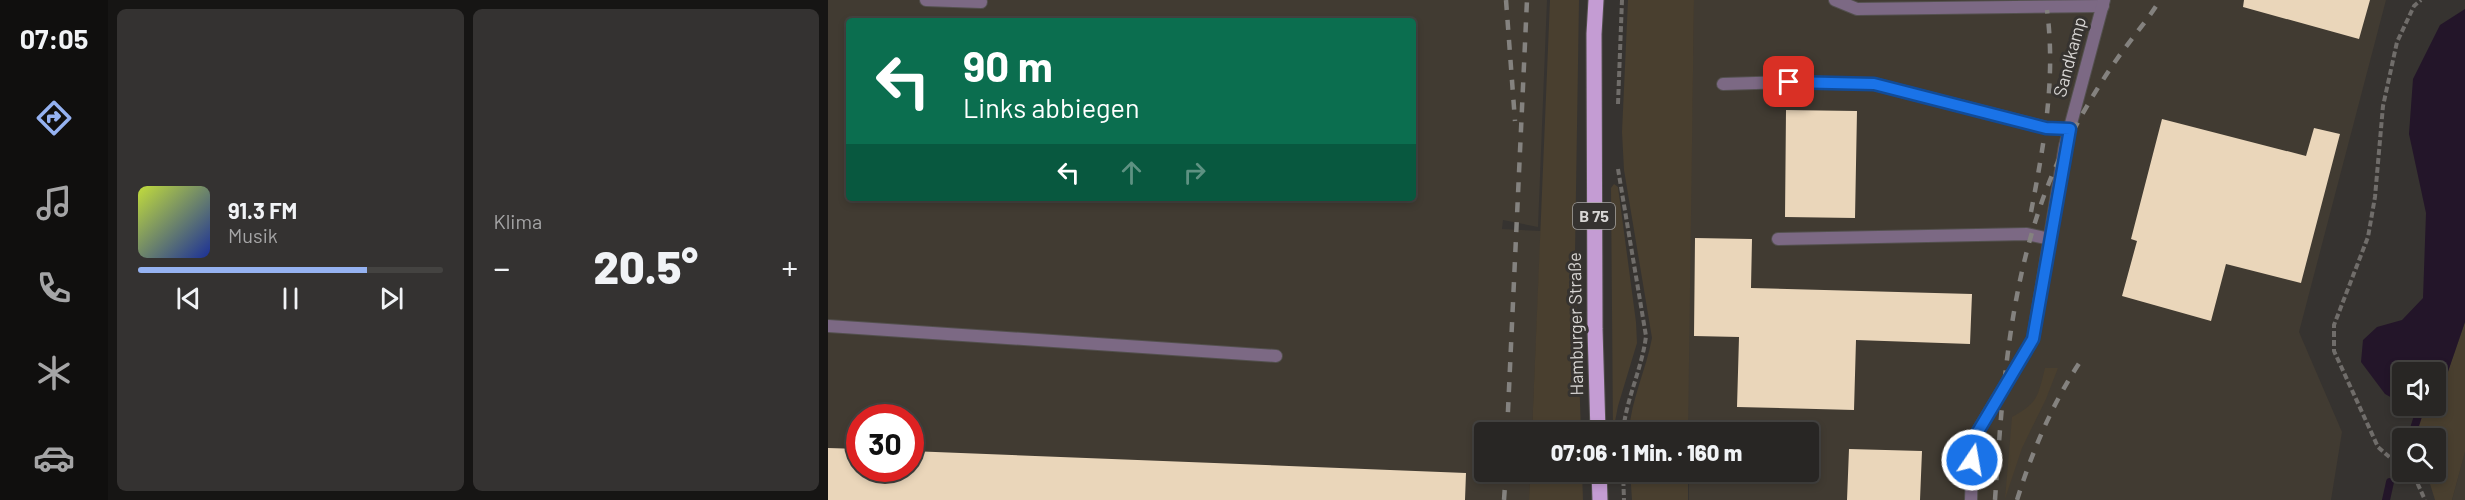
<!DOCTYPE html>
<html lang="de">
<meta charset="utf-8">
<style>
:root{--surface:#282624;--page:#343231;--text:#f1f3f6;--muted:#a5a5a6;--line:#444341;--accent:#95b2f1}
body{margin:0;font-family:Barlow,sans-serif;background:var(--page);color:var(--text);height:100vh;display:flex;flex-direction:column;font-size:22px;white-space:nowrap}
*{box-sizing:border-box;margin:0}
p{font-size:20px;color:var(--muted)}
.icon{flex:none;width:33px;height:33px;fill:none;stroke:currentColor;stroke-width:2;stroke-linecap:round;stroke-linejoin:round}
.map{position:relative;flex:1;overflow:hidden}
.sheet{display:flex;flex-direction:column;gap:9px;padding:9px;background:#161514;width:720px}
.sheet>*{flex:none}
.guide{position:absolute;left:18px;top:18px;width:570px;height:183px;border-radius:6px;box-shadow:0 3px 9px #0003,0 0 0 2px var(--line);background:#0b6e4f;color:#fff;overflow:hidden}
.fabs{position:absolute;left:1564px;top:362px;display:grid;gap:12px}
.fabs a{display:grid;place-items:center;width:54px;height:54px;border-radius:6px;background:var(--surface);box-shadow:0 3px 9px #0003,0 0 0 2px var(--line);font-size:30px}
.speed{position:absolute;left:18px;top:404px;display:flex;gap:12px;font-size:30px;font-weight:700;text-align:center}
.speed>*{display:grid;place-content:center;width:78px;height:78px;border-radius:50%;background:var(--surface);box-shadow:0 3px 9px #0003,0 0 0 2px var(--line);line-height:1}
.speed .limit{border:9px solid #d22;background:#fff;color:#111}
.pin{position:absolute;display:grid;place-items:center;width:51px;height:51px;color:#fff;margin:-26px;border-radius:12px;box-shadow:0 3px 9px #0006}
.me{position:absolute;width:66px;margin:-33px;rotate:12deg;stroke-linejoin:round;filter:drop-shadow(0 0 4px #0008)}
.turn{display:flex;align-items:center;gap:21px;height:126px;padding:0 18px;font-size:27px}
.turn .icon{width:78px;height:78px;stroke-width:2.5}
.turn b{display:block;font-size:42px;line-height:51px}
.lanes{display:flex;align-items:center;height:57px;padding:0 18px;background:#0003;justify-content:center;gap:30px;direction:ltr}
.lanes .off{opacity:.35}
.big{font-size:45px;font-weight:800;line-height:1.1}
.sheet .tile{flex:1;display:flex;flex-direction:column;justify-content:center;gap:9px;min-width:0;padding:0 21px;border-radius:9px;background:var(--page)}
.song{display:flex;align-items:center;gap:18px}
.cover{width:72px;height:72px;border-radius:9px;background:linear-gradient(135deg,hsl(70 70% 55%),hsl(230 70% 35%))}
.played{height:6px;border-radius:3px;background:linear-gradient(90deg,var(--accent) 75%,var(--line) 75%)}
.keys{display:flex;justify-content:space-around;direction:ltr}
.heat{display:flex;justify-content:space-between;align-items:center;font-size:33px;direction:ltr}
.sheet .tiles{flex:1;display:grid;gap:9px;grid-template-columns:repeat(2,1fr)}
.trip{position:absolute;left:646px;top:422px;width:345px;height:60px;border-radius:6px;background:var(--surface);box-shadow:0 3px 9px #0003,0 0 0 2px var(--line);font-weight:800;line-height:60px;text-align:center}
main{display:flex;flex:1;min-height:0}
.tab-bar{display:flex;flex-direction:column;width:108px;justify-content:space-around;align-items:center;background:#100f0e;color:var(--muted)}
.tab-bar .icon{width:42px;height:42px}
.tab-bar .on{color:var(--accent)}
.tab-bar b{font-size:27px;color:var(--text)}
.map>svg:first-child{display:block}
.built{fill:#413b32;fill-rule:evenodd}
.green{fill:#493f2f}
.water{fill:#231529}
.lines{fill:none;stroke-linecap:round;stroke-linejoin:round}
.stream{stroke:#231529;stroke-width:8}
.building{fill:#ead6ba}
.lane-casing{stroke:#53504e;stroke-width:14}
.street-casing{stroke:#53504e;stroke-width:14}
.primary-casing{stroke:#53504e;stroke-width:17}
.path{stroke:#706d6a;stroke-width:4;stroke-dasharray:6 3;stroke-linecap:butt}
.lane{stroke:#7c6984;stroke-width:12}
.street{stroke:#7c6984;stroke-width:12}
.primary{stroke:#c49cd3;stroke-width:15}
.rail{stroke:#84827f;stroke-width:4.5;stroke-dasharray:10 10;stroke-linecap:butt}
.route-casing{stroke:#114b97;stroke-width:15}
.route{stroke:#1a73e8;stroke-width:10}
.labels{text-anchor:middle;stroke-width:6;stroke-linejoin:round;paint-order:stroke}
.shield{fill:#363330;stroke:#a7a5a3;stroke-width:1.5}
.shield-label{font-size:16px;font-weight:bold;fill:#d8d6d4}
.street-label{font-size:18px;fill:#d8d6d4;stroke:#363330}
</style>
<main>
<nav class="tab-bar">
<b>07:05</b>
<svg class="icon on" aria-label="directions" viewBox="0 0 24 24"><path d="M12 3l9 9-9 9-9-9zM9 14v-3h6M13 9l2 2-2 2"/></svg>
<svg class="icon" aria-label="music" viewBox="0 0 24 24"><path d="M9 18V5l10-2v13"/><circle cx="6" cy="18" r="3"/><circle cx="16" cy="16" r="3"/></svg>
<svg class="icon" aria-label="phone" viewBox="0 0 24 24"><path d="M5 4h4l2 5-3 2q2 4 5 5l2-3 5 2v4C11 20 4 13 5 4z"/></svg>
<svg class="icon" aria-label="climate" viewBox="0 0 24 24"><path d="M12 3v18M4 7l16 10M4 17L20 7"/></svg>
<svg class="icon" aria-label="car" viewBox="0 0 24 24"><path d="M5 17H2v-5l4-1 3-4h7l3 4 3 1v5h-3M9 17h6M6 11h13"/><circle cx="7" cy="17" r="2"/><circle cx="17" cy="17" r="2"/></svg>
</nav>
<section class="sheet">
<div class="tiles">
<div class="tile">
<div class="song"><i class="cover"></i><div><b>91.3 FM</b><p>Musik</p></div></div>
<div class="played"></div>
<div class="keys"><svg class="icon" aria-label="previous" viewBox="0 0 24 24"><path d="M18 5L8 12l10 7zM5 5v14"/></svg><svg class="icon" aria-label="pause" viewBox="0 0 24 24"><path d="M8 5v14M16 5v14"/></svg><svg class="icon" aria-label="next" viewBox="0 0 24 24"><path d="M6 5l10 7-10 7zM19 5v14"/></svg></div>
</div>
<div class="tile"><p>Klima</p>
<div class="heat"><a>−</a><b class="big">20.5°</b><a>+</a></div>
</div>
</div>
</section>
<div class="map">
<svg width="1637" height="500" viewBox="0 0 1637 500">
<rect width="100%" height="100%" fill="#363330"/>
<path class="built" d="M0,0H719L710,227L675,220L674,229L713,231L704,432H657V471H702L701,500H0ZM21,21H585V198H21ZM32,417H82V468H32Z
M866,0H1558L1471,332L1514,432L1503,500H861V471H981V432H860V341Z
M1637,451V500H1624Z"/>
<path class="green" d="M722,0H751L747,254L753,432H704Z
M800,0H866L860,432H801C803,400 818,370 824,338L796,170L794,132Z
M786,184L790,187L808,322L809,343L790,406L785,432L783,188Z
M1637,322V452L1624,500H1607L1598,471H1608V438H1587L1591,413L1601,405H1608V398L1612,395Z
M1217,368H1230L1218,399L1194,448L1177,499L1184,417C1210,403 1210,396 1217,368Z
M702,471H754L755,500H701Z
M802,471H860V500H804Z"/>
<path class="water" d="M1637,9V322L1612,395L1608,398V372H1575V404L1557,394L1533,362L1535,340L1549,327L1574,320L1595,298L1598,213L1581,134L1585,79L1612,25Z"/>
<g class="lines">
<path class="stream" d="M1583,438L1591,413
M1558,500L1562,482"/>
</g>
<path class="building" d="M1416,0H1542L1531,39L1415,7Z
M958,110L1029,111L1027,218L957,217Z
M1334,119L1478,156L1486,128L1512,134L1473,283L1398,264L1383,321L1294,296L1309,241L1303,239Z
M867,238L924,239L923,288L1144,294L1142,344L1028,340L1026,410L909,407L911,337L866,336Z
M0,448L32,449V468H82V451L638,473L637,500H0Z
M1021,449L1094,451L1092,500H1019Z"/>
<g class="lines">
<g class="lane-casing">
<path id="lane" d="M98,0L153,2
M1007,0L1029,9L1275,6
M895,84L961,82L1046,84L1219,128L1242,129
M950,239L1199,234L1222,239
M0,326L448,356"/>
</g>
<g class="street-casing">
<path id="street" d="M1143,500L1145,439L1205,339L1237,146L1276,0"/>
</g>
<g class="primary-casing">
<path id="primary" d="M768,0L766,34L767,329L770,432
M771,471L772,500"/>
</g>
<path class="path" d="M790,104L794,0
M790,169L818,336C814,369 798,399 795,432
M1575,469L1550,447L1506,351V325L1540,237L1547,197L1555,106L1569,42L1586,6L1593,0
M795,471L796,500
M1577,471L1588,480L1597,500"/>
<use href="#lane" class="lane"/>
<use href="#street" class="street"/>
<use href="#primary" class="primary"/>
<path class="rail" d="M678,0L687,121
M1203,212C1216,144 1228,79 1219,10
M679,432L699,0
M676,500L678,471
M1167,500C1175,380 1183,254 1238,145C1253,115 1270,86 1289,59C1303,39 1319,21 1332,0
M1189,500C1204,452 1224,404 1252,362"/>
</g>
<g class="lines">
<g class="route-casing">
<path id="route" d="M961,82L1046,84L1218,128L1242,129L1205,339L1145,440L1144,460"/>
</g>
<use href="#route" class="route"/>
</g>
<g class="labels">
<rect class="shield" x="745" y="203" width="42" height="26" rx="4.5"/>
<g class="shield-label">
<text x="766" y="222">B 75</text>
</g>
<g class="street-label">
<text transform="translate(1242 57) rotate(-75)" y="6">Sandkamp</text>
<text transform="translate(748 324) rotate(-91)" y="6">Hamburger Straße</text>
</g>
</g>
</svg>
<div class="fabs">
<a><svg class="icon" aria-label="sound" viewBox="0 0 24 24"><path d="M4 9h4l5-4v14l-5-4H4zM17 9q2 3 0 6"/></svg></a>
<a><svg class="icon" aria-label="search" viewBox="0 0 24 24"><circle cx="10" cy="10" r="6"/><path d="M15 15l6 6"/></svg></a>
</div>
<div class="speed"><div class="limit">30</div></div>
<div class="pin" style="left:961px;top:82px;background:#d93025"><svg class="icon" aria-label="arrive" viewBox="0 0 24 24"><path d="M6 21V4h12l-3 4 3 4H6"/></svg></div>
<svg class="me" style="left:1144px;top:460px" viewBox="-20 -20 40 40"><circle r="17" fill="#1a73e8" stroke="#fff" stroke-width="3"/><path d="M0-11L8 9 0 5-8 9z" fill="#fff"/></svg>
<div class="trip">07:06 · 1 Min. · 160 m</div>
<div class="guide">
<div class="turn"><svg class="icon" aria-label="left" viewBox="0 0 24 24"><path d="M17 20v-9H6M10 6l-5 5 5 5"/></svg><div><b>90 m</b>Links abbiegen</div></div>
<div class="lanes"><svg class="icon" aria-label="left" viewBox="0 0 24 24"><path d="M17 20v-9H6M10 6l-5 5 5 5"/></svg><svg class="icon off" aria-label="ahead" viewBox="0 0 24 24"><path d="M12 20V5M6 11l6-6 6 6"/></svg><svg class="icon off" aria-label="right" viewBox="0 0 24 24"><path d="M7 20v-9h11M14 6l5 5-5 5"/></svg></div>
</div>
</div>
</main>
